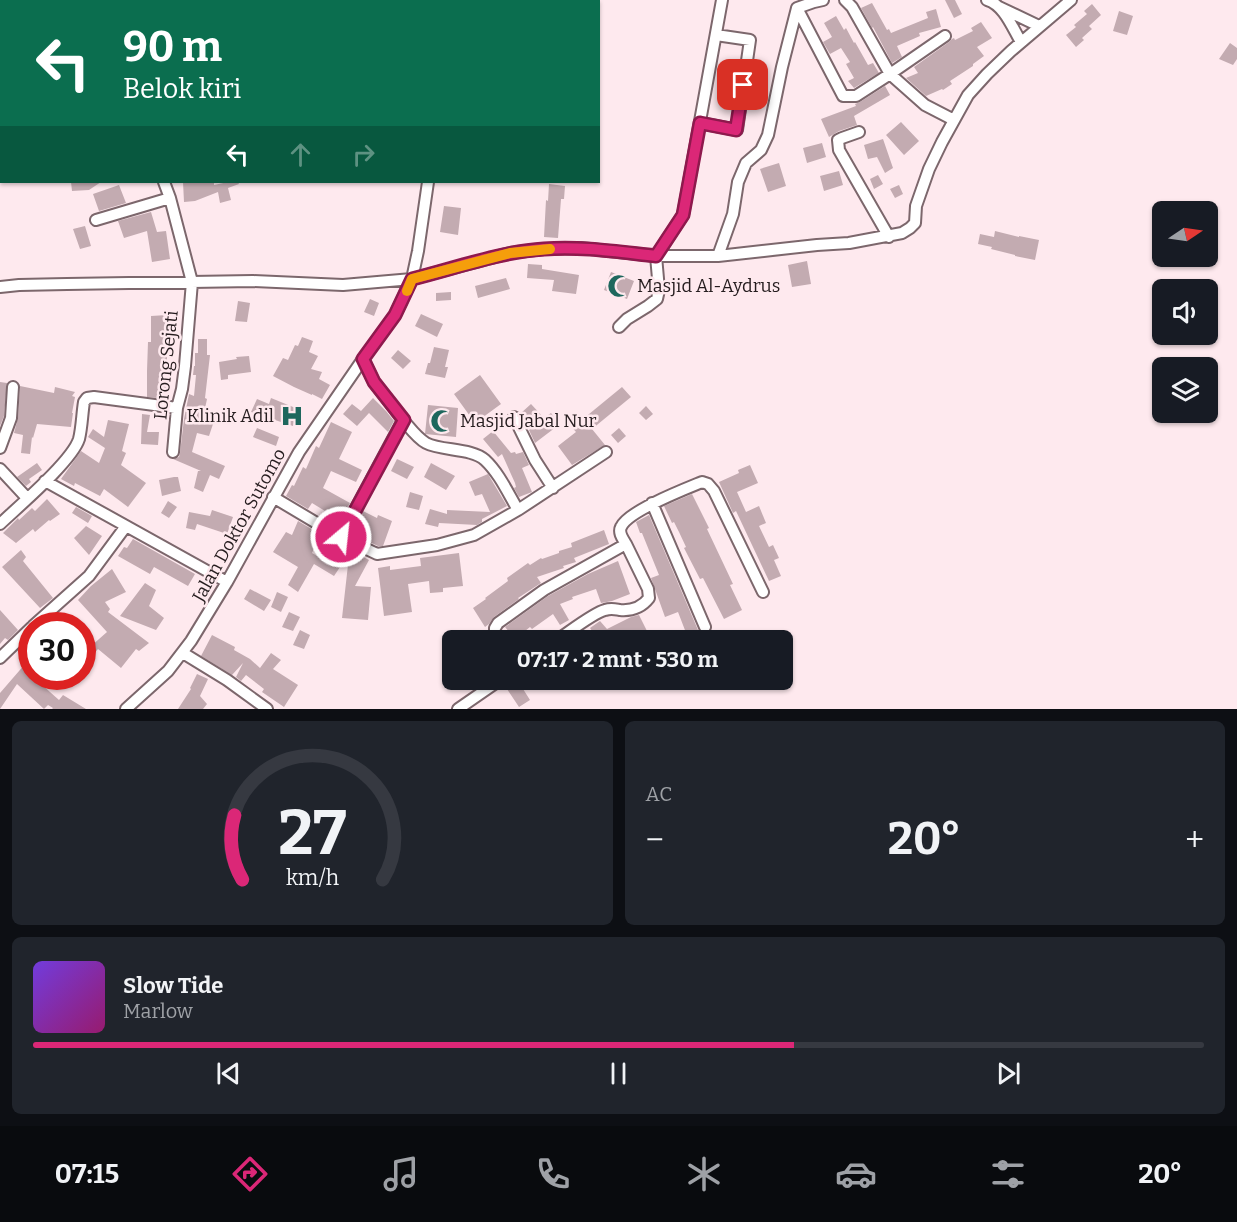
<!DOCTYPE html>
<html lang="id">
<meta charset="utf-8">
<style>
:root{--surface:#171b24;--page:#20242c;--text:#f1f3f6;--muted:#9ea1a6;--line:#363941;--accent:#db2777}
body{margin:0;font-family:Bitter,serif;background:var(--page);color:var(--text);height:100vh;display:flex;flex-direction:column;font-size:22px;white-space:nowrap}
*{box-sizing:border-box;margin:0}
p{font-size:20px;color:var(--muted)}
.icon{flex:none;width:33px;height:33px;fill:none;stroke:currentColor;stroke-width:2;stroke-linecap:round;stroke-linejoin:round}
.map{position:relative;height:709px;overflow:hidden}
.details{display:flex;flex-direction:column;gap:12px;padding:12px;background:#0d0f14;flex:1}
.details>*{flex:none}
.banner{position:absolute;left:0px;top:0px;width:600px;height:183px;box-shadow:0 2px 4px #0004;background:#0b6e4f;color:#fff;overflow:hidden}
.needle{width:39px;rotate:77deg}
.controls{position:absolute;left:1152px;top:201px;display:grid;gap:12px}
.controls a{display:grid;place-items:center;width:66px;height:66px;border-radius:9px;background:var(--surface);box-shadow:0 2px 4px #0004;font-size:30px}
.speed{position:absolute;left:18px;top:612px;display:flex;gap:12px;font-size:30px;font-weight:700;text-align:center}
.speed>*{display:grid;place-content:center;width:78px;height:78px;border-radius:50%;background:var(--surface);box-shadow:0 2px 4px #0004;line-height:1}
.speed .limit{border:9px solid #d22;background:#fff;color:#111}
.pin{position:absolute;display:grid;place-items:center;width:51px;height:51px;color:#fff;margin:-26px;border-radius:12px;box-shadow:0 3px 9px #0006}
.me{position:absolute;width:66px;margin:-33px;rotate:28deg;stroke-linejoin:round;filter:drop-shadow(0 0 4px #0008)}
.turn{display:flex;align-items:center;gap:21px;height:126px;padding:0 24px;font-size:27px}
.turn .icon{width:78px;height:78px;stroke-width:2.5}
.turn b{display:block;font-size:42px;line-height:51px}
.lanes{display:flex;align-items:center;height:57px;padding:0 24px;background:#0003;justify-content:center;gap:30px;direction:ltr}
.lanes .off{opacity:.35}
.big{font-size:45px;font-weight:700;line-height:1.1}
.details .widget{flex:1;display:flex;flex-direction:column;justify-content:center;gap:9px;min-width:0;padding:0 21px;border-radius:9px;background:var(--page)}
.details .dial{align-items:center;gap:0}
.dial svg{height:156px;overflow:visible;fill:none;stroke:var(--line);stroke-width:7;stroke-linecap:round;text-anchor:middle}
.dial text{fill:var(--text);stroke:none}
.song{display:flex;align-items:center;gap:18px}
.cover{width:72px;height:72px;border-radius:9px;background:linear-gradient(135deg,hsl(260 70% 55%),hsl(320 70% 35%))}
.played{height:6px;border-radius:3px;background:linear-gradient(90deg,var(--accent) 65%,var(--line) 65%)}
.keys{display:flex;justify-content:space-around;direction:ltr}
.heat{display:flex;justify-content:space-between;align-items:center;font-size:33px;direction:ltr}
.details .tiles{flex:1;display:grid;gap:12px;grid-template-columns:1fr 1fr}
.widget:last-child{grid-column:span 2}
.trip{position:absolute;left:442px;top:630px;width:351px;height:60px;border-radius:9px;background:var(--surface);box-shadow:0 2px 4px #0004;font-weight:700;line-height:60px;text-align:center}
.tabs{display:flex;height:96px;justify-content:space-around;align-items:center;background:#090b0e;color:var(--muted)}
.tabs .icon{width:42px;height:42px}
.tabs .on{color:var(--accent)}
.tabs b{font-size:27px;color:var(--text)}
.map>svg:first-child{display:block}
.building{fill:#c3abb1}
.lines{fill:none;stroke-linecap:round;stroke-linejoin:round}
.minor-casing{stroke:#7c676c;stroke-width:14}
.minor{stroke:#fff;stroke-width:10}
.route-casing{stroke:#8e194d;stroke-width:15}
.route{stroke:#db2777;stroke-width:10}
.slow{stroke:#f59e0b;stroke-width:10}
.labels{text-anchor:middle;stroke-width:5;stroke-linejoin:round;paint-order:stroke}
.poi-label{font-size:18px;fill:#251c1e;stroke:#fee9ee;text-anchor:start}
.street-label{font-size:18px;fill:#251c1e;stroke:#fee9ee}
</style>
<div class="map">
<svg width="1237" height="709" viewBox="0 0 1237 709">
<rect width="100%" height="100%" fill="#fee9ee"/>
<path class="building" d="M945,0H955L962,14L954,18Z
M872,3L887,30L889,29L891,33L928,18L926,12L936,9L941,27L919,33L920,36L897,46L902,57L892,63L873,27L872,28L861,8Z
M1092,4L1101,15L1089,26L1092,29L1082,38L1084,40L1076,47L1066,35L1076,27L1074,25L1087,14L1084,11Z
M1119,11L1133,16L1127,35L1113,31Z
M836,16L844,30L846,28L854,43L855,42L868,65L873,63L879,73L854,88L848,81L854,78L846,64L850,62L841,48L830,54L823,42L832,37L824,23Z
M981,22L992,38L977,47L984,56L973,64V66L950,81L952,84L943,90L942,89L926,96L906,78L918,73L914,67L949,42L952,39L954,38L955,40L973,31L971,28Z
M1230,43L1237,48V59L1233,65L1219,59Z
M885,86L890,95L854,116L857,125L839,131L829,137L821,119L856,106L855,104L860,102Z
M901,122L919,141L904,155L886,135Z
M883,139L893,168L885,173L877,157L868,159L864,145Z
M822,143L826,157L807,163L803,148Z
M779,163L786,186L768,192L760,169Z
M839,171L843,185L824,191L820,176Z
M878,175L883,184L874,189L870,179Z
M71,182H101L89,190L72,191Z
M183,182H214V185L228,182H238L239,184L228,188L231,200L220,203L218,192L195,201L184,202Z
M549,184L565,186L564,199H561L558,238L544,237L546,200L548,201Z
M119,185L126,203L99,211L93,194Z
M899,185L903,194L895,198L890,189Z
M444,206L461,208L458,235L440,232Z
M151,212L157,232L166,231L170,259L152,262L147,231L124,238L118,221Z
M85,226L91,246L80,249L73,229Z
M995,231L1019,237V236L1039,240L1035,260L1015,256V255L991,249L992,247L978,244L980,234L994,237Z
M807,261L811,284L792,287L788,265Z
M528,264L542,265V269L579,275L576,294L552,291L554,280L527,278Z
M611,272L634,281L627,299L604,290Z
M506,278L510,289L478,298L475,286Z
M451,292V300L436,301V293Z
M370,299L379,303L374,316L364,312Z
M238,301L250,303L247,322L235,321Z
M421,314L443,324L437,337L415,326Z
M167,315V399L147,397V371L148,342H151V316Z
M302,337L313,341L309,352L318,356L311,369L322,372L319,379L330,385L322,399L312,394V395L294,387L273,376L283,358L288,360L295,345L298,346Z
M198,339H207V355H210L205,398L207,399L203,418L214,421L209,436L197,433L192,452L225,466L219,479L210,475L203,492L194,488L198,471H201L173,459L179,457L180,453L184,419L189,394L194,396L196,375H193L194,366H195V353H198Z
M434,347L449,350L445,367H448L445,378L425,374L428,363H430Z
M398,350L411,361L403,369L391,358Z
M249,356L251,372L228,375V379L221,380L219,362L237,359L236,357Z
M480,375L501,404L475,423L454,394Z
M0,382L7,383L4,416L0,426Z
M20,386L54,393L55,387L75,392L72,396L75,397L72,413H73L71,427L37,424L33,438L32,437L30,454L21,453L23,435L14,433L18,418Z
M622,387L631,397L592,429L605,445L572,465L558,446L576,432L569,424L580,415L583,419Z
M271,398L298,409L293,426L251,412L257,399L269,404Z
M373,398L386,411L394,421L388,432L369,413L357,426L343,414L352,404L361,411Z
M531,404L544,418L551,413L560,424L535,443L529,430L532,427L521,413Z
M428,405L458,408L456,437L425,434Z
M646,406L653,414L646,420L639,413Z
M142,414L150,415L147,432H159L158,445L141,444Z
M108,420L129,424L122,451L126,453L121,465L146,483L128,507L104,489L100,496L75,483L74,486L61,479L81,451L99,463L105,448L88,437L93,429L104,437Z
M331,422L352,432L339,459L362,470L356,482L331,471L323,488L350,503L344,514L338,510L336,513L327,509L325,511L312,503L308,509L286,496L292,485L294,486L303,467L306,469L316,446L319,448Z
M257,428L279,437L276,446L253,437Z
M619,428L626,436L618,443L611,435Z
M493,431L511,453L515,452L516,454L523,452L529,465L522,468L532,492L519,497L514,488L516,487L515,483L502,454L498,457L483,439Z
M397,459L414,467L407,479L391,471Z
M37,463L42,470L29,479L31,482L26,486L17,477Z
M431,463L455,476L446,490L424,477Z
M750,465L758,483L737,492L746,512L759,506L766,523L759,526L769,547L773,545L779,558L774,560L781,576L769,581L736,511L733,513L719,482L739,473L738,470Z
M488,474L507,506L482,519V522L477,525L439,523L438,527L425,524L430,509L447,514V510L490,512L482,494L475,496L469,482Z
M174,477H178L181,491L162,496L159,480Z
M410,492L423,496L419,510L406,507Z
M692,494L709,528L707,529L733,584L730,585L742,610L724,619L703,578L700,579L684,548L686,547L679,532L674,522L672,523L664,506Z
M47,499L60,514L50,521L49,520L35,532L33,529L16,543L3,533L18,518L19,520L32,508L35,511Z
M168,501L177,507L169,518L161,513Z
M76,507L92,516L88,523L72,513Z
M212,510L233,517L227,534L197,524L195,530L186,528L189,512L210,516Z
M363,511L377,518L378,515L392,521L383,546H378L351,533Z
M649,515L698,630L701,634L688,638L678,612L665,617L651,578L659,575L642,533H640L636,522Z
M298,521L320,534L312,553L326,561L335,547L348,555L334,576L314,564L298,592L288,585L298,567L273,552L286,532L292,535Z
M86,526L102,536L89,555L74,538Z
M604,530L609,544L574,558L576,562L563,566L564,568L537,577L541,583L518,598L519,599L494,617L489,624L485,627L473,608L486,599L485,598L508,581L507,578L528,563L530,565L541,558L542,559L559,553V551L572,547L571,543Z
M133,539L195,574L188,586L154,567L150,574L118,556L124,547L127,548Z
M21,550L26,557L23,561L53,598L40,608L2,567Z
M356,553L369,560L355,586L371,587L368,620L342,618L349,556L353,558Z
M459,553L463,586L443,588V592L430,593L429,581L408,584L412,612L384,616L378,568L390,566V570L421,566L420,558Z
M618,561L630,594L612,601L601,603L596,589L572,597L573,599L560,604L569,620L560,625L553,614L532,629L530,627L515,639L505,627L548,596L588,574Z
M112,569L126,592L105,602L110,609L108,612L149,643L139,651L136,649L121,668L98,649L82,667V654L107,632L78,600L91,586Z
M145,583L156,590L149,606L164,618L156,630L120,616Z
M250,589L271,600L264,611L244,599Z
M277,592L288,597L281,612L271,607Z
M0,610L18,630L8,640L5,638L0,644Z
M289,612L300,617L293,631L282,627Z
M57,614L68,626H45Z
M639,615L649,635L638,640H624L621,636L615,640H580L592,631L590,628L600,621L607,629L631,617Z
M300,630L310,635L304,649L293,645Z
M713,630L717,640H688V639L703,634H707Z
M212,635L235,647L234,650L250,659L260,668L271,653L281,660L273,669L298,685L284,707L262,692L264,689L246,675L241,681L236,677L243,663L232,675L201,656Z
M32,656V676L59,700L63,695L86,709H52L53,708L48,705L44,709L17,684L0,709V693Z
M197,674L208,679L200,696L207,704L203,709H178L191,689L190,688Z
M518,681L530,700L519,707L507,689Z"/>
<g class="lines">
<g class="minor-casing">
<path id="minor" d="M845,0L852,7L890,74L925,105L954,120
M987,0C1004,5 1012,27 1021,42
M349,2V0
M422,2V0
M457,2V0
M999,7L1039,26
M797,8L814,2L823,0
M0,46L2,68
M700,123L737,130L750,40L716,35
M859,132L842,138L838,140L839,150L889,237
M164,182L170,198L192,282L185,366L182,389L177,408L173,452
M96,220L170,198
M718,256L733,214L738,182L746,163L761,150L768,135L782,67L797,8L843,96H856L890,74L945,36
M0,287L19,285L67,284L253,281L343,285L412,279L510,253L544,249L581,248L656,256H718L817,245L849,243L902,233L910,228L915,223L916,206L929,169L942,142L968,95L987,74L1011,51L1071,0
M619,327L627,319L648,306L657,299L659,290L656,256L683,215L722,0
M514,417L535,460L553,488
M403,420C410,428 417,438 426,443C441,451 472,448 485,460C499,473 508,493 518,510
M0,448L11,418L13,387
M0,469L27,498
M45,481L227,582
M273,497L335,534L377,554L437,545L474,535L518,510L606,452
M652,503L705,627
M0,524C19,506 72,461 79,439C82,427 82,414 84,402L87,398L94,397L177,408
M341,536L403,420L374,382L363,359
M626,544C623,539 618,533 621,527C628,511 685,489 702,482L708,484L714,491L763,592
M33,626L89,576L126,526
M498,640L495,637V628L498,623L544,590L626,544L648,589L649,598C642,607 632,611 620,610C614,609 611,608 605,610C593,613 568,633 557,640
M183,653L227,680L267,709
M0,658L32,627
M126,709L168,671L191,641L227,582L299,452L363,359L395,315L412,279L418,251L428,182
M458,709L500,680"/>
</g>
<use href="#minor" class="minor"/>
</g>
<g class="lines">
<g class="route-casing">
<path id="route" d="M341,537L404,420L374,382L363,359L395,315L412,279C456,268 499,252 544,249C581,246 619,252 656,256L683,215L700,123L736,130L743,85"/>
</g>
<use href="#route" class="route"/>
<path class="slow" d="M407,291L412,279L510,253L550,249"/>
</g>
<defs>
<g id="mosque-bare" transform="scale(1.8)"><path d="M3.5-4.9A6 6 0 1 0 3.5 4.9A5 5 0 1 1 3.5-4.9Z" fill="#1e675d" stroke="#fee9ee" stroke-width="2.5" paint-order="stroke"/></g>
<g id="hospital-bare" transform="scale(1.8)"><path d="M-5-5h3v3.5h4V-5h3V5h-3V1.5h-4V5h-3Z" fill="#1e675d" stroke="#fee9ee" stroke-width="2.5" paint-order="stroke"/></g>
</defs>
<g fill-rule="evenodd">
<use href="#mosque-bare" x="619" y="286"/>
<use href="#hospital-bare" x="292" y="416"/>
<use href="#mosque-bare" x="442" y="421"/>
</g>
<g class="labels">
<g class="poi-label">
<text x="637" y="292">Masjid Al-Aydrus</text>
<text x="274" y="422" text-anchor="end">Klinik Adil</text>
<text x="460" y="427">Masjid Jabal Nur</text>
</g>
<g class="street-label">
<text transform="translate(166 365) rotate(-84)" y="6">Lorong Sejati</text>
<text transform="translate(239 525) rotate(-61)" y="6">Jalan Doktor Sutomo</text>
</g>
</g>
</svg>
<div class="controls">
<a><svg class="needle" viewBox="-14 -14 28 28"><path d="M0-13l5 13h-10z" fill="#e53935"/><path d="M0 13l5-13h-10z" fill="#9ea1a6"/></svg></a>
<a><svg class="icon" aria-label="sound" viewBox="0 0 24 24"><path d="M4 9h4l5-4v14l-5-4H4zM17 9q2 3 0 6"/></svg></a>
<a><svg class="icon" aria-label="layers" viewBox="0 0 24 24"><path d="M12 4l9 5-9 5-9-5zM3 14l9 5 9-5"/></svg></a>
</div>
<div class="speed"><div class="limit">30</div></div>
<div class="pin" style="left:743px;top:85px;background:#d93025"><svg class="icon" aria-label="arrive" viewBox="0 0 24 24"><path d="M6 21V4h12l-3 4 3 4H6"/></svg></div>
<svg class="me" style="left:341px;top:537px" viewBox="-20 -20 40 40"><circle r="17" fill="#db2777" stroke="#fff" stroke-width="3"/><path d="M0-11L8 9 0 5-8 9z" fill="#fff"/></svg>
<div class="trip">07:17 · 2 mnt · 530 m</div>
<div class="banner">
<div class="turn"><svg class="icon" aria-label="left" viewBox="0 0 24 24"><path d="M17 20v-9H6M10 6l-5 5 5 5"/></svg><div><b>90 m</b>Belok kiri</div></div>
<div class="lanes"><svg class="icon" aria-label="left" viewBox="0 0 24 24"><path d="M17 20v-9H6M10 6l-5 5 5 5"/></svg><svg class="icon off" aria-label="ahead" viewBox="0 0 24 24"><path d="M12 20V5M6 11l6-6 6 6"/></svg><svg class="icon off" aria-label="right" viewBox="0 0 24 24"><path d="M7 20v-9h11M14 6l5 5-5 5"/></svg></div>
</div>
</div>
<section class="details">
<div class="tiles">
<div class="widget dial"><svg viewBox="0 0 100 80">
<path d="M14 69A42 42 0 1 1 86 69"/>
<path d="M14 69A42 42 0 0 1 10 36" stroke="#db2777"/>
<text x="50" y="56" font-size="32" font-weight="700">27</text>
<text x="50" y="72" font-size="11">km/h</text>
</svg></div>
<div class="widget"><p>AC</p>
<div class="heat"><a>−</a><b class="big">20°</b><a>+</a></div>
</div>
<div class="widget">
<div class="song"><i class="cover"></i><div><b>Slow Tide</b><p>Marlow</p></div></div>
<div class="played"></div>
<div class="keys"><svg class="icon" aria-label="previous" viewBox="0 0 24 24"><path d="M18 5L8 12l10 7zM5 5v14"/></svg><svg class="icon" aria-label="pause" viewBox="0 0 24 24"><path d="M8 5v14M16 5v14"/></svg><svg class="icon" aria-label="next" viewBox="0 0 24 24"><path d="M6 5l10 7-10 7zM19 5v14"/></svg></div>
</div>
</div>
</section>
<nav class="tabs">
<b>07:15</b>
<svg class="icon on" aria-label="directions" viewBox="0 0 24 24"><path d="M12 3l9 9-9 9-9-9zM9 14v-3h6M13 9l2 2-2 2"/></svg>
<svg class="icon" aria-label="music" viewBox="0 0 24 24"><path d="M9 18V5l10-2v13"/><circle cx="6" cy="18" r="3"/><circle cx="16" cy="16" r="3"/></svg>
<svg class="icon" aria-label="phone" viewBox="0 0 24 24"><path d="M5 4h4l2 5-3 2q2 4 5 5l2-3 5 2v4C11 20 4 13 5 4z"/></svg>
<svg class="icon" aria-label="climate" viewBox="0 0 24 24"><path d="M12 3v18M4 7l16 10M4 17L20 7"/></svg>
<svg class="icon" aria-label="car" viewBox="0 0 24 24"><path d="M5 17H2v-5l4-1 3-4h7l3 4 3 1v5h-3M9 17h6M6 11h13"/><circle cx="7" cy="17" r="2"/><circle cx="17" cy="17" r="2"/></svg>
<svg class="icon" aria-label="filters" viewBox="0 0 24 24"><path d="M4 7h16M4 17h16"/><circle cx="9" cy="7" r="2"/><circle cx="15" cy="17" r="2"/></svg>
<b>20°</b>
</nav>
